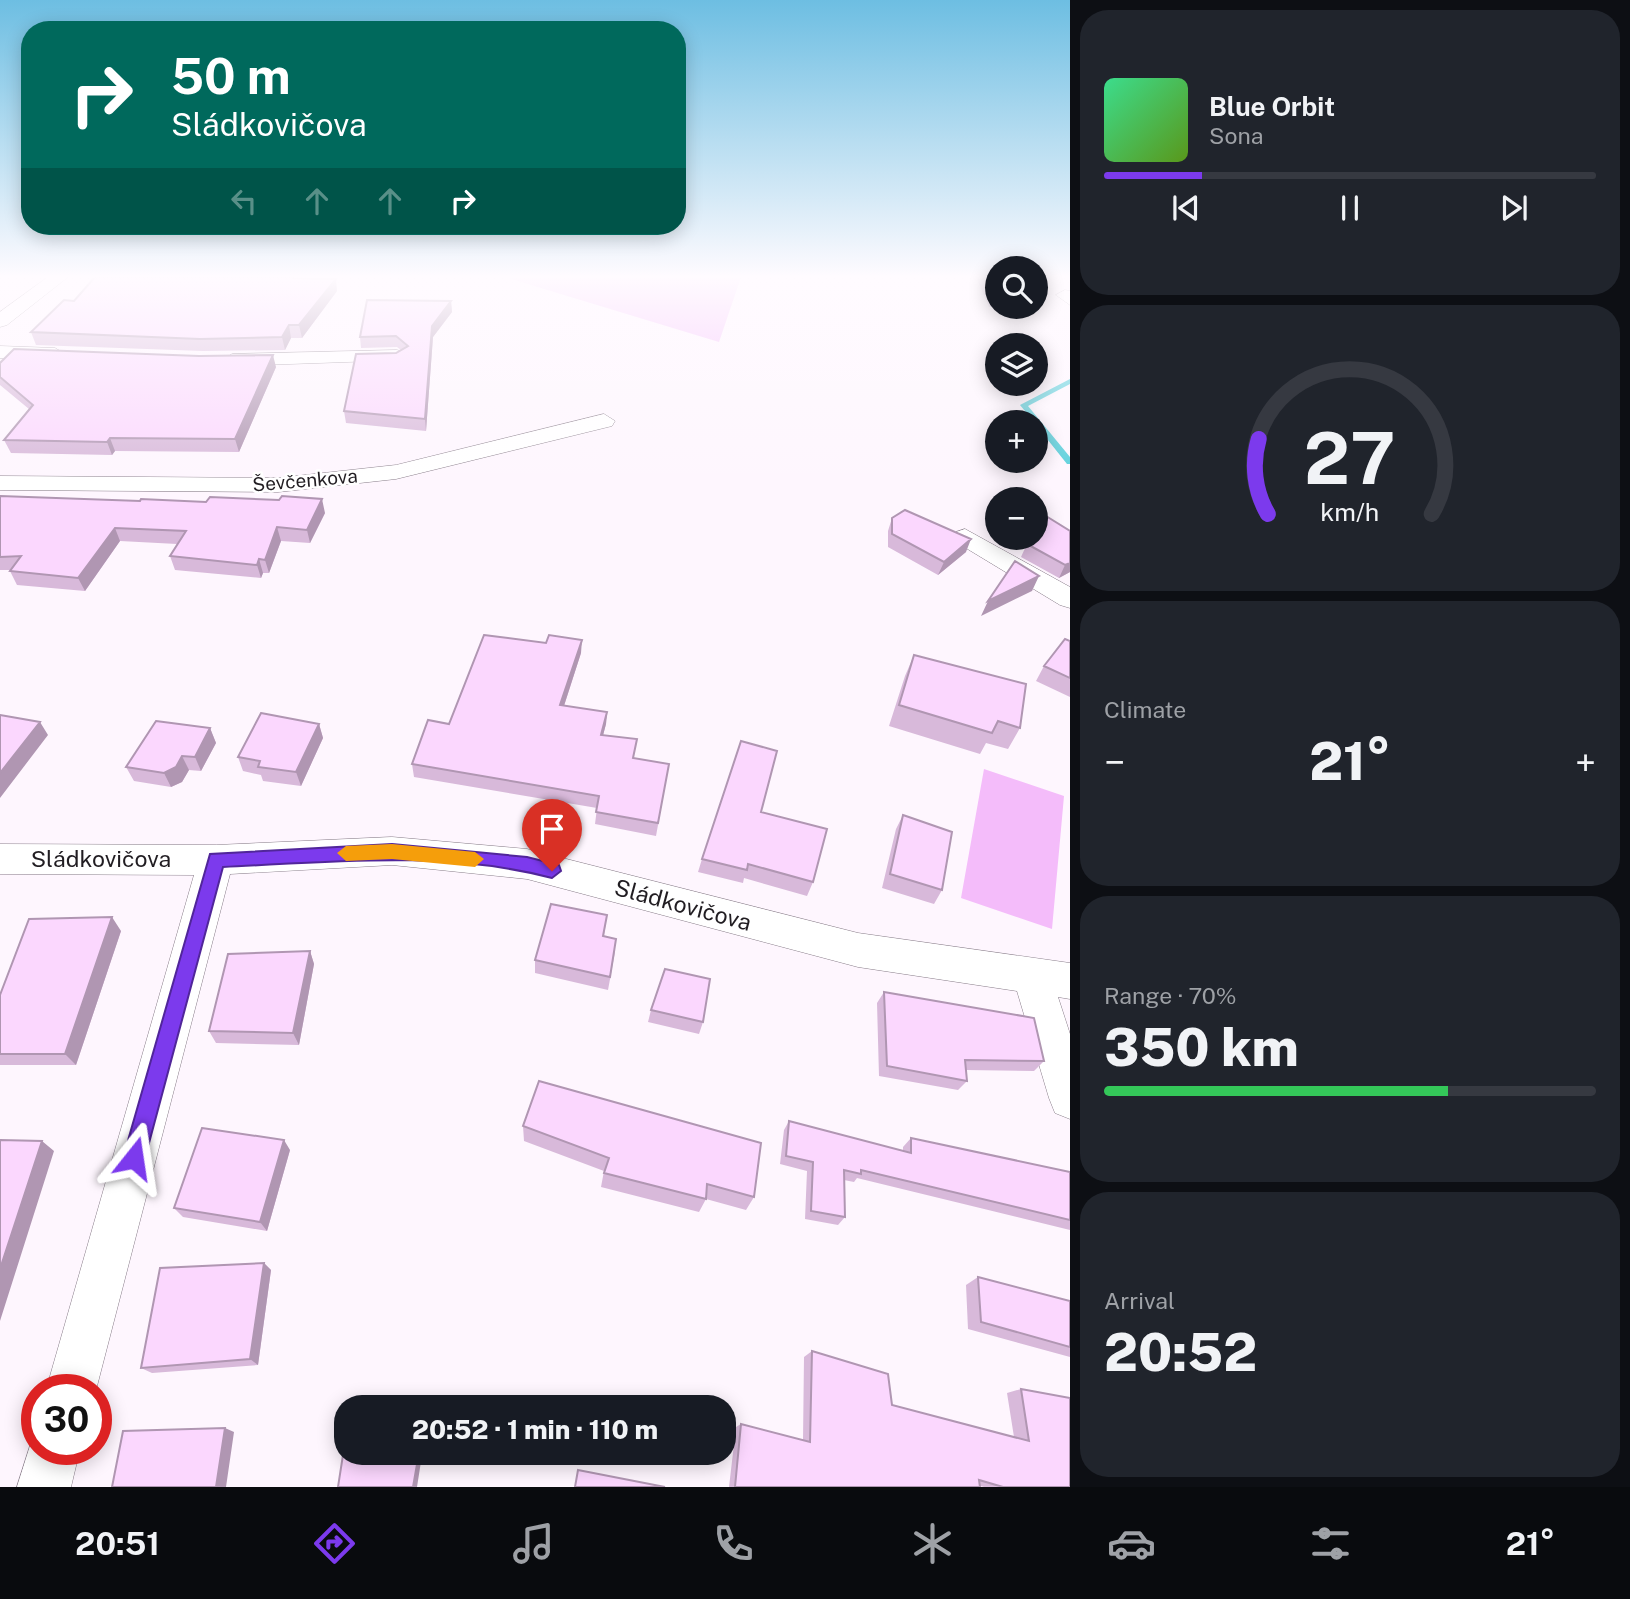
<!DOCTYPE html>
<meta charset="utf-8">
<style>
:root{--surface:#171b24;--page:#20242c;--text:#f1f3f6;--muted:#9ea1a6;--line:#363941;--accent:#7c3aed}
body{margin:0;font-family:"Public Sans",sans-serif;background:var(--page);color:var(--text);height:100vh;display:flex;flex-direction:column;font-size:26px;white-space:nowrap}
*{box-sizing:border-box;margin:0}
p{font-size:23px;color:var(--muted)}
.icon{flex:none;width:38px;height:38px;fill:none;stroke:currentColor;stroke-width:2;stroke-linecap:round;stroke-linejoin:round}
.map{position:relative;flex:1;overflow:hidden}
.drawer{display:flex;flex-direction:column;gap:10px;padding:10px;background:#0d0f14;width:560px}
.drawer>*{flex:none}
.hud{position:absolute;left:21px;top:21px;width:665px;height:214px;border-radius:28px;box-shadow:0 4px 18px #0003;background:#00695c;color:#fff;overflow:hidden}
.tools{position:absolute;left:985px;top:256px;display:grid;gap:14px}
.tools a{display:grid;place-items:center;width:63px;height:63px;border-radius:50%;background:var(--surface);box-shadow:0 4px 18px #0003;font-size:35px}
.speed{position:absolute;left:21px;top:1374px;display:flex;gap:14px;font-size:35px;font-weight:700;text-align:center}
.speed>*{display:grid;place-content:center;width:91px;height:91px;border-radius:50%;background:var(--surface);box-shadow:0 4px 18px #0003;line-height:1}
.speed .limit{border:10px solid #d22;background:#fff;color:#111}
.pin{position:absolute;display:grid;place-items:center;width:60px;height:60px;color:#fff;margin:-72px -30px;border-radius:50% 50% 50% 0;rotate:-45deg;box-shadow:0 0 7px #0007}
.pin .icon{rotate:45deg}
.me{position:absolute;width:77px;margin:-38px;rotate:15deg;stroke-linejoin:round;filter:drop-shadow(0 0 5px #0008)}
.turn{display:flex;align-items:center;gap:24px;height:147px;padding:0 35px;font-size:32px}
.turn .icon{width:91px;height:91px;stroke-width:2.5}
.turn b{display:block;font-size:49px;line-height:60px}
.lanes{display:flex;align-items:center;height:66px;padding:0 35px;background:#0003;justify-content:center;gap:35px;direction:ltr}
.lanes .off{opacity:.35}
.big{font-size:52px;font-weight:800;line-height:1.1}
.drawer .tile{flex:1;display:flex;flex-direction:column;justify-content:center;gap:10px;min-width:0;padding:0 24px;border-radius:28px;background:var(--page)}
.drawer .dial{align-items:center;gap:0}
.dial svg{height:182px;overflow:visible;fill:none;stroke:var(--line);stroke-width:7;stroke-linecap:round;text-anchor:middle}
.dial text{fill:var(--text);stroke:none}
.song{display:flex;align-items:center;gap:21px}
.cover{width:84px;height:84px;border-radius:10px;background:linear-gradient(135deg,hsl(150 70% 55%),hsl(90 70% 35%))}
.played{height:7px;border-radius:4px;background:linear-gradient(90deg,var(--accent) 20%,var(--line) 20%)}
.keys{display:flex;justify-content:space-around;direction:ltr}
.heat{display:flex;justify-content:space-between;align-items:center;font-size:38px;direction:ltr}
.charge{height:10px;border-radius:5px;background:linear-gradient(90deg,#34c759 70%,var(--line) 0)}
.trip{position:absolute;left:334px;top:1395px;width:402px;height:70px;border-radius:28px;background:var(--surface);box-shadow:0 4px 18px #0003;font-weight:800;line-height:70px;text-align:center}
.tabs{display:flex;height:112px;justify-content:space-around;align-items:center;background:#090b0e;color:var(--muted)}
.tabs .icon{width:49px;height:49px}
.tabs .on{color:var(--accent)}
.tabs b{font-size:32px;color:var(--text)}
main{display:flex;flex:1;min-height:0}
.map>svg:first-child{display:block}
.green{fill:#f4bcfa}
.lines{fill:none;stroke-linecap:round;stroke-linejoin:round}
.stream{fill:#56ceda;fill-rule:evenodd}
.street-casing{stroke:#877c88;stroke-width:1}
.street{fill:#fff;fill-rule:evenodd}
.wall{fill:#d8b9da}
.shaded-wall{fill:#b096b2}
.building{fill:#fbd7fe;stroke:#b096b2;stroke-width:2}
.route{fill:#7c3aed;stroke:#51269a;stroke-width:2}
.slow{fill:#f59e0b}
.labels{text-anchor:middle;stroke-width:5;stroke-linejoin:round;paint-order:stroke}
.far-street-label{font-size:19px;fill:#211d22;stroke:#fff}
.street-label{font-size:23px;fill:#211d22;stroke:#fff}
</style>
<main>
<div class="map">
<svg width="1070" height="1487" viewBox="0 0 1070 1487">
<rect width="100%" height="100%" fill="#fef6fe"/>
<path class="green" d="M505,277H741L719,342Z
M984,769L1064,796L1052,929L961,898Z"/>
<g class="lines">
<path class="stream" d="M1070,379V384L1028,406L1070,457V464H1067L1036,425V422H1034L1020,405Z"/>
<g class="street-casing">
<path id="street" d="M48,277H68L7,325L0,327V312Z
M1065,290L1070,291V305L1056,295Z
M0,346L55,348L65,354L55,360L0,358Z
M397,350L404,352L407,356L404,360L232,366L222,360L232,354Z
M604,414L615,421L612,426L396,479L278,492L0,490V476L278,478L396,465Z
M965,529L1070,587V608L1060,605L956,542L952,537L956,532Z
M392,837L527,849L858,933L1070,963V999L1058,997L1070,1034V1119L1055,1113L1049,1098L1017,991L858,967L527,879L392,865L230,874L96,1390H46L194,875L0,874V844L216,845Z
M35,1430L37,1449H80L71,1487H17Z"/>
</g>
<use href="#street" class="street"/>
</g>
<path class="wall" d="M295,277V278L337,291L302,338H291L285,350L203,351L36,345L31,332L74,301Z
M976,277H998V306H1034L1032,309L989,307Z
M451,301L452,312L433,337L426,431L346,423L344,411L396,353L401,350L397,347L361,348L360,337Z
M0,363L276,367L239,452L115,451L112,455L11,453L4,440L29,409L0,385Z
M0,496L325,513L310,543L281,541L269,573H263L261,578L175,570L170,556L177,544L120,541L85,591L17,585L10,571L11,570H0Z
M892,518L966,552L938,575L888,547V531Z
M1036,530L1070,572L1059,578L1021,557L1027,544Z
M1070,641V697L1036,681L1044,666Z
M581,653L564,706L607,712L606,724L603,735L634,758L669,764L656,836L595,824L597,808L414,777L412,764L449,724Z
M914,655L1020,728L1008,749L986,743L980,754L889,726L905,676Z
M319,724L323,738L301,786L263,781L261,775L243,771L238,757Z
M210,728L216,743L201,771L189,770L182,782L171,787L134,781L126,767Z
M761,812L813,882L807,896L744,878L743,883L698,872L702,859Z
M903,815L942,890L934,904L882,888L896,829Z
M607,915L604,936L615,952L608,990L535,973V960Z
M121,931L76,1065H0V995Z
M310,951L314,964L299,1045L216,1043L209,1031Z
M884,992L1044,1061L1034,1071L966,1070L967,1081L958,1090L879,1076L877,1003Z
M651,1010L703,1022L699,1034L648,1022Z
M789,1121L903,1151V1147L911,1138L1070,1172V1230L857,1178L854,1182L844,1180L845,1217L838,1225L805,1219L807,1171L780,1164L784,1130Z
M523,1126L754,1197L746,1210L706,1199L699,1212L601,1187L604,1171L524,1141Z
M290,1150L267,1231L183,1217L174,1208Z
M264,1263L271,1270L258,1365L152,1373L141,1368Z
M978,1277L1070,1301V1357L968,1329L966,1285Z
M812,1351L892,1405L1014,1437L1007,1393L1021,1389L1070,1487H984L980,1486V1487H729L736,1427L741,1424L803,1440L804,1357Z"/>
<path class="shaded-wall" d="M336,279L337,291L302,338L299,325Z
M451,301L452,312L433,337L426,431L425,419L432,326Z
M289,325L291,338L285,350L282,337Z
M273,355L276,367L239,452L235,439Z
M110,438L115,451L112,455L107,442Z
M322,499L325,513L310,543L307,530Z
M277,527L281,541L269,573L265,560Z
M115,528L120,541L85,591L78,578Z
M971,539L966,552L938,575L944,562Z
M259,559L263,573L261,578L257,565Z
M1070,563V572L1059,578L1065,565Z
M1039,576L1032,591L981,616L988,601Z
M582,640L581,653L560,718V705Z
M607,712L606,724L600,747L601,735Z
M40,722L48,735L0,798V773Z
M319,724L323,738L301,786L296,772Z
M210,728L216,743L201,771L195,757Z
M182,756L189,770L182,782L171,787L164,773Z
M112,917L121,931L76,1065L65,1054Z
M310,951L314,964L299,1045L293,1033Z
M284,1140L290,1150L267,1231L260,1222Z
M42,1141L54,1151L0,1321V1269Z
M264,1263L271,1270L258,1365L250,1359Z
M225,1428L234,1432L226,1487H216Z
M419,1453L422,1455L417,1487H413Z"/>
<path class="building" d="M95,277H293V278L336,279L299,325H289L282,337L200,339L31,332L64,300L74,301Z
M984,277H998V297L992,296Z
M367,300L451,301L432,326L425,419L344,411L356,354L396,353L408,346L396,336L360,337Z
M14,349L199,356L273,355L235,439L110,438L107,442L4,440L33,405L0,377V363Z
M0,496L140,501L141,499L206,502L210,497L279,500L282,496L322,499L307,530L277,527L265,560L259,559L257,565L170,556L186,531L115,528L78,578L10,571L21,556L0,557Z
M905,510L971,539L944,562L892,534V518Z
M1046,516L1070,531V563L1065,565L1027,544L1031,537H1036V530Z
M1015,561L1039,576L988,601Z
M484,635L546,643L549,635L582,640L560,705L607,712L601,735L637,739L633,758L669,764L658,823L596,812L599,796L412,764L428,720L449,724Z
M1065,639L1070,641V678L1044,666Z
M914,655L1026,684L1020,728L998,721L992,733L899,705Z
M261,713L319,724L296,772L258,767L260,761L238,757Z
M0,715L40,722L0,773Z
M156,721L210,728L195,757L182,756L176,767L164,773L126,767Z
M741,741L777,751L761,812L827,829L813,882L748,864L747,870L702,859Z
M903,815L952,832L942,890L890,874Z
M551,904L607,915L603,936L616,939L610,977L535,960Z
M112,917L65,1054H0V995L29,919Z
M310,951L293,1033L209,1031L228,954Z
M665,969L710,979L703,1022L651,1010Z
M884,992L1034,1018L1044,1061L965,1060L967,1081L887,1066Z
M539,1081L761,1143L754,1197L707,1184L706,1199L604,1173L609,1158L523,1126Z
M789,1121L911,1153V1138L1070,1172V1220L861,1170V1174L844,1170L845,1217L811,1211L813,1162L786,1156Z
M202,1128L284,1140L260,1222L174,1208Z
M0,1140L42,1141L0,1269Z
M264,1263L250,1359L141,1368L160,1268Z
M978,1277L1070,1301V1347L981,1322Z
M812,1351L888,1374L892,1405L1029,1441L1021,1389L1070,1398V1487H1003L979,1480L980,1487H735L741,1424L810,1442Z
M225,1428L216,1487H112L123,1431Z
M345,1442L346,1443V1452L419,1453L413,1487H338Z
M578,1470L665,1487H575Z"/>
<linearGradient id="sky" x2="0" y2="1"><stop stop-color="#6dbee2"/><stop offset="0.57" stop-color="#fffbff"/><stop offset="1" stop-color="#fffbff" stop-opacity="0"/></linearGradient>
<rect width="1070" height="485" fill="url(#sky)"/>
<path class="route" d="M392,844L527,857L559,865L561,871L552,878C447,850 331,862 223,867L145,1158L142,1166L134,1169L126,1166L123,1158L210,854Z"/>
<path class="slow" d="M392,844L475,852L484,859L475,867L392,859L346,861L337,853L346,846Z"/>
<g class="labels">
<g class="far-street-label">
<text transform="translate(305 480) rotate(-5)" y="7">Ševčenkova</text>
</g>
<g class="street-label">
<text x="101" y="867">Sládkovičova</text>
<text transform="translate(683 905) rotate(15)" y="8">Sládkovičova</text>
</g>
</g>
</svg>
<div class="tools">
<a><svg class="icon" aria-label="search" viewBox="0 0 24 24"><circle cx="10" cy="10" r="6"/><path d="M15 15l6 6"/></svg></a>
<a><svg class="icon" aria-label="layers" viewBox="0 0 24 24"><path d="M12 4l9 5-9 5-9-5zM3 14l9 5 9-5"/></svg></a>
<a>+</a>
<a>−</a>
</div>
<div class="speed"><div class="limit">30</div></div>
<div class="pin" style="left:552px;top:871px;background:#d93025"><svg class="icon" aria-label="arrive" viewBox="0 0 24 24"><path d="M6 21V4h12l-3 4 3 4H6"/></svg></div>
<svg class="me" style="left:134px;top:1158px" viewBox="-20 -20 40 40"><path d="M0-17L14 15 0 8-14 15z" fill="#7c3aed" stroke="#fff" stroke-width="4"/></svg>
<div class="trip">20:52 · 1 min · 110 m</div>
<div class="hud">
<div class="turn"><svg class="icon" aria-label="right" viewBox="0 0 24 24"><path d="M7 20v-9h11M14 6l5 5-5 5"/></svg><div><b>50 m</b>Sládkovičova</div></div>
<div class="lanes"><svg class="icon off" aria-label="left" viewBox="0 0 24 24"><path d="M17 20v-9H6M10 6l-5 5 5 5"/></svg><svg class="icon off" aria-label="ahead" viewBox="0 0 24 24"><path d="M12 20V5M6 11l6-6 6 6"/></svg><svg class="icon off" aria-label="ahead" viewBox="0 0 24 24"><path d="M12 20V5M6 11l6-6 6 6"/></svg><svg class="icon" aria-label="right" viewBox="0 0 24 24"><path d="M7 20v-9h11M14 6l5 5-5 5"/></svg></div>
</div>
</div>
<section class="drawer">
<div class="tile">
<div class="song"><i class="cover"></i><div><b>Blue Orbit</b><p>Sona</p></div></div>
<div class="played"></div>
<div class="keys"><svg class="icon" aria-label="previous" viewBox="0 0 24 24"><path d="M18 5L8 12l10 7zM5 5v14"/></svg><svg class="icon" aria-label="pause" viewBox="0 0 24 24"><path d="M8 5v14M16 5v14"/></svg><svg class="icon" aria-label="next" viewBox="0 0 24 24"><path d="M6 5l10 7-10 7zM19 5v14"/></svg></div>
</div>
<div class="tile dial"><svg viewBox="0 0 100 80">
<path d="M14 69A42 42 0 1 1 86 69"/>
<path d="M14 69A42 42 0 0 1 10 36" stroke="#7c3aed"/>
<text x="50" y="56" font-size="32" font-weight="700">27</text>
<text x="50" y="72" font-size="11">km/h</text>
</svg></div>
<div class="tile"><p>Climate</p>
<div class="heat"><a>−</a><b class="big">21°</b><a>+</a></div>
</div>
<div class="tile"><p>Range · 70%</p><b class="big">350 km</b><div class="charge"></div></div>
<div class="tile"><p>Arrival</p><b class="big">20:52</b></div>
</section>
</main>
<nav class="tabs">
<b>20:51</b>
<svg class="icon on" aria-label="directions" viewBox="0 0 24 24"><path d="M12 3l9 9-9 9-9-9zM9 14v-3h6M13 9l2 2-2 2"/></svg>
<svg class="icon" aria-label="music" viewBox="0 0 24 24"><path d="M9 18V5l10-2v13"/><circle cx="6" cy="18" r="3"/><circle cx="16" cy="16" r="3"/></svg>
<svg class="icon" aria-label="phone" viewBox="0 0 24 24"><path d="M5 4h4l2 5-3 2q2 4 5 5l2-3 5 2v4C11 20 4 13 5 4z"/></svg>
<svg class="icon" aria-label="climate" viewBox="0 0 24 24"><path d="M12 3v18M4 7l16 10M4 17L20 7"/></svg>
<svg class="icon" aria-label="car" viewBox="0 0 24 24"><path d="M5 17H2v-5l4-1 3-4h7l3 4 3 1v5h-3M9 17h6M6 11h13"/><circle cx="7" cy="17" r="2"/><circle cx="17" cy="17" r="2"/></svg>
<svg class="icon" aria-label="filters" viewBox="0 0 24 24"><path d="M4 7h16M4 17h16"/><circle cx="9" cy="7" r="2"/><circle cx="15" cy="17" r="2"/></svg>
<b>21°</b>
</nav>
